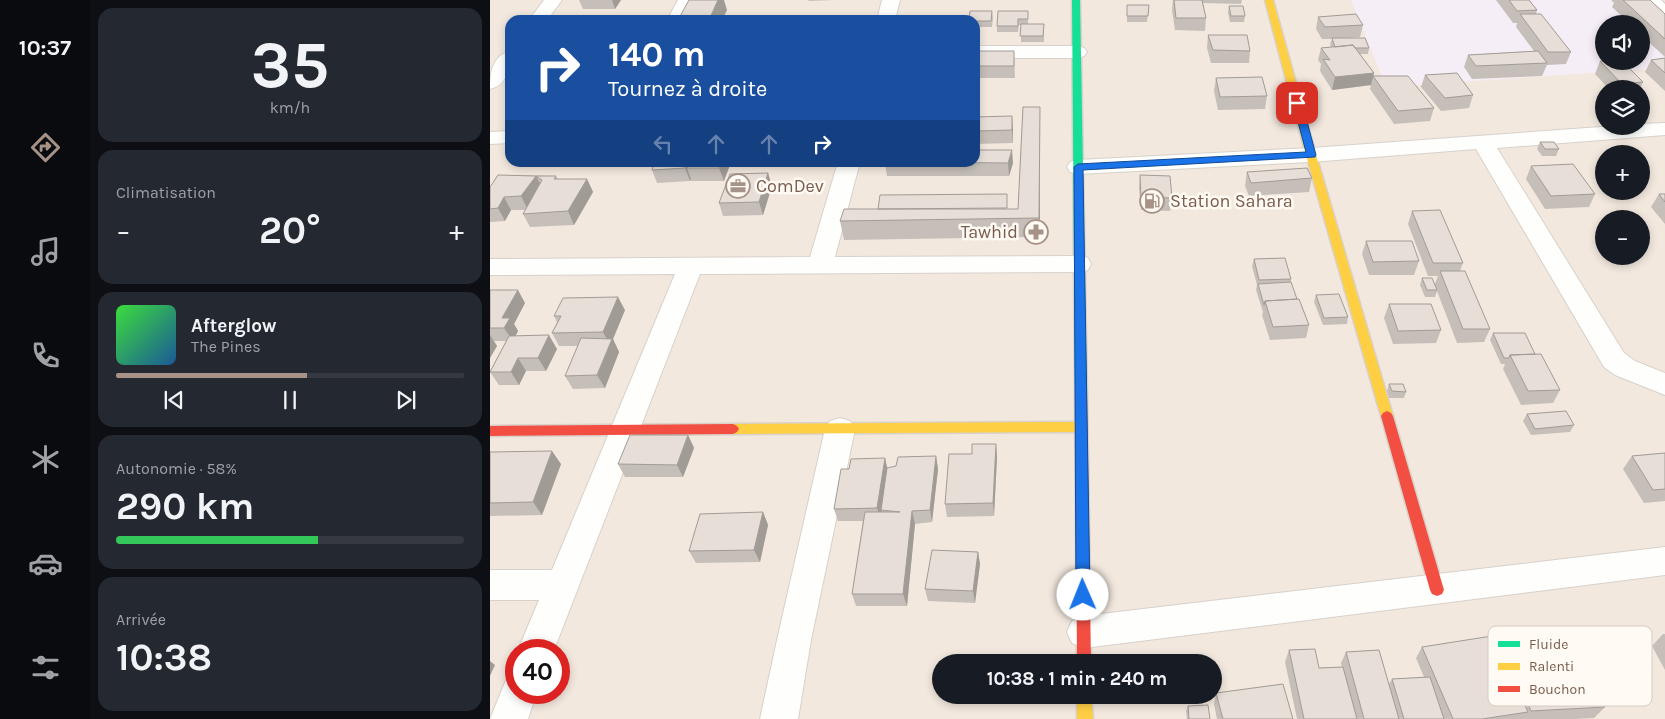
<!DOCTYPE html>
<html lang="fr">
<meta charset="utf-8">
<style>
:root{--surface:#171b24;--page:#242831;--text:#f1f3f6;--muted:#9ea1a6;--line:#363941;--accent:#a69286}
body{margin:0;font-family:Karla,sans-serif;background:var(--page);color:var(--text);height:100vh;display:flex;flex-direction:column;font-size:19px;white-space:nowrap}
*{box-sizing:border-box;margin:0}
p{font-size:16px;color:var(--muted)}
.icon{flex:none;width:28px;height:28px;fill:none;stroke:currentColor;stroke-width:2;stroke-linecap:round;stroke-linejoin:round}
.map{position:relative;flex:1;overflow:hidden}
.drawer{display:flex;flex-direction:column;gap:8px;padding:8px;background:#0d0f14;width:400px}
.drawer>*{flex:none}
.guide{position:absolute;left:15px;top:15px;width:475px;height:152px;border-radius:15px;box-shadow:0 2px 8px #0003;background:#1a4fa0;color:#fff;overflow:hidden}
.fabs{position:absolute;left:1105px;top:15px;display:grid;gap:10px}
.fabs a{display:grid;place-items:center;width:55px;height:55px;border-radius:50%;background:var(--surface);box-shadow:0 2px 8px #0003;font-size:25px}
.speed{position:absolute;left:15px;top:639px;display:flex;gap:10px;font-size:25px;font-weight:700;text-align:center}
.speed>*{display:grid;place-content:center;width:65px;height:65px;border-radius:50%;background:var(--surface);box-shadow:0 2px 8px #0003;line-height:1}
.speed .limit{border:8px solid #d22;background:#fff;color:#111}
.pin{position:absolute;display:grid;place-items:center;width:42px;height:42px;color:#fff;margin:-21px;border-radius:10px;box-shadow:0 2px 8px #0006}
.me{position:absolute;width:55px;margin:-28px;rotate:359deg;stroke-linejoin:round;filter:drop-shadow(0 0 4px #0008)}
.turn{display:flex;align-items:center;gap:18px;height:105px;padding:0 20px;font-size:22px}
.turn .icon{width:65px;height:65px;stroke-width:2.5}
.turn b{display:block;font-size:35px;line-height:42px}
.lanes{display:flex;align-items:center;height:48px;padding:0 20px;background:#0003;justify-content:center;gap:25px;direction:ltr}
.lanes .off{opacity:.35}
.big{font-size:38px;font-weight:700;line-height:1.1}
.drawer .widget{flex:1;display:flex;flex-direction:column;justify-content:center;gap:8px;min-width:0;padding:0 18px;border-radius:15px;background:var(--page)}
.drawer .dial{align-items:center;gap:0}
.dial b{font-size:65px;line-height:1}
.song{display:flex;align-items:center;gap:15px}
.cover{width:60px;height:60px;border-radius:8px;background:linear-gradient(135deg,hsl(120 70% 55%),hsl(210 70% 35%))}
.played{height:5px;border-radius:2px;background:linear-gradient(90deg,var(--accent) 55%,var(--line) 55%)}
.keys{display:flex;justify-content:space-around;direction:ltr}
.heat{display:flex;justify-content:space-between;align-items:center;font-size:28px;direction:ltr}
.charge{height:8px;border-radius:4px;background:linear-gradient(90deg,#34c759 58%,var(--line) 0)}
.trip{position:absolute;left:442px;top:654px;width:290px;height:50px;border-radius:25px;background:var(--surface);box-shadow:0 2px 8px #0003;font-weight:700;line-height:50px;text-align:center}
main{display:flex;flex:1;min-height:0}
.tabs{display:flex;flex-direction:column;width:90px;justify-content:space-around;align-items:center;background:#090b0e;color:var(--muted)}
.tabs .icon{width:35px;height:35px}
.tabs .current{color:var(--accent)}
.tabs b{font-size:22px;color:var(--text)}
.map>svg:first-child{display:block}
.residential{fill:#f2e8de;fill-rule:evenodd}
.education{fill:#f6eef6;fill-rule:evenodd}
.lines{fill:none;stroke-linecap:round;stroke-linejoin:round}
.street-casing{stroke:#d7d1cb;stroke-width:2}
.fast-casing{stroke:#d9d2cb;stroke-width:3}
.slow-casing{stroke:#d9d2cb;stroke-width:3}
.jam-casing{stroke:#d9d2cb;stroke-width:3}
.street{fill:#fefefd;fill-rule:evenodd}
.fast{fill:#16e098;fill-rule:evenodd}
.slow{fill:#ffcf43;fill-rule:evenodd}
.jam{fill:#f24e42;fill-rule:evenodd}
.wall{fill:#c6bfb9}
.shaded-wall{fill:#a19b96}
.building{fill:#e6ded7;stroke:#a19b96}
.route{fill:#1a73e8;stroke:#114b97}
.labels{text-anchor:middle;stroke-width:5;stroke-linejoin:round;paint-order:stroke}
.poi-label{font-size:18px;fill:#7a5c4d;stroke:#fffaf3;text-anchor:start}
.key{fill:#fffaf3;stroke:#d7cbc1;stroke-width:1}
.key-label{font-size:14px;fill:#7a5c4d}
</style>
<main>
<nav class="tabs">
<b>10:37</b>
<svg class="icon current" aria-label="directions" viewBox="0 0 24 24"><path d="M12 3l9 9-9 9-9-9zM9 14v-3h6M13 9l2 2-2 2"/></svg>
<svg class="icon" aria-label="music" viewBox="0 0 24 24"><path d="M9 18V5l10-2v13"/><circle cx="6" cy="18" r="3"/><circle cx="16" cy="16" r="3"/></svg>
<svg class="icon" aria-label="phone" viewBox="0 0 24 24"><path d="M5 4h4l2 5-3 2q2 4 5 5l2-3 5 2v4C11 20 4 13 5 4z"/></svg>
<svg class="icon" aria-label="climate" viewBox="0 0 24 24"><path d="M12 3v18M4 7l16 10M4 17L20 7"/></svg>
<svg class="icon" aria-label="car" viewBox="0 0 24 24"><path d="M5 17H2v-5l4-1 3-4h7l3 4 3 1v5h-3M9 17h6M6 11h13"/><circle cx="7" cy="17" r="2"/><circle cx="17" cy="17" r="2"/></svg>
<svg class="icon" aria-label="filters" viewBox="0 0 24 24"><path d="M4 7h16M4 17h16"/><circle cx="9" cy="7" r="2"/><circle cx="15" cy="17" r="2"/></svg>
</nav>
<section class="drawer">
<div class="widget dial"><b>35</b><p>km/h</p></div>
<div class="widget"><p>Climatisation</p>
<div class="heat"><a>−</a><b class="big">20°</b><a>+</a></div>
</div>
<div class="widget">
<div class="song"><i class="cover"></i><div><b>Afterglow</b><p>The Pines</p></div></div>
<div class="played"></div>
<div class="keys"><svg class="icon" aria-label="previous" viewBox="0 0 24 24"><path d="M18 5L8 12l10 7zM5 5v14"/></svg><svg class="icon" aria-label="pause" viewBox="0 0 24 24"><path d="M8 5v14M16 5v14"/></svg><svg class="icon" aria-label="next" viewBox="0 0 24 24"><path d="M6 5l10 7-10 7zM19 5v14"/></svg></div>
</div>
<div class="widget"><p>Autonomie · 58%</p><b class="big">290 km</b><div class="charge"></div></div>
<div class="widget"><p>Arrivée</p><b class="big">10:38</b></div>
</section>
<div class="map">
<svg width="1175" height="719" viewBox="0 0 1175 719">
<rect width="100%" height="100%" fill="#f9f5f0"/>
<path class="residential" d="M0,0H1175V719H0ZM20,20H485V162H20ZM1114,24H1151V61H1114ZM1114,89H1151V126H1114ZM1114,154H1151V191H1114ZM1114,219H1151V256H1114ZM26,650H69V692H26ZM451,662H724V695H451Z"/>
<path class="education" d="M861,0H1144L1175,28V68L896,87ZM1114,24H1151V61H1114Z"/>
<g class="lines">
<g class="street-casing">
<path id="street" d="M54,0H72L57,20H39Z
M188,0H206L195,20H177Z
M392,0H410L405,20H387Z
M1151,0H1171L1175,4V18L1169,17Z
M485,46H587L594,48L597,52L594,56L587,58H485Z
M20,51C20,67 18,85 0,89C0,73 2,56 20,51Z
M1175,123V135L1007,148L1134,353L1145,361L1175,373V395L1125,375L1114,367L986,149L821,162L588,174L580,172L577,167L580,162L588,160L821,148L1125,126H1151V124Z
M20,131V143L0,144V132Z
M348,162H370L345,257L589,256L598,258L601,264L598,270L589,272L210,274L64,650H28L49,600H0V570H62L185,274L0,275V259L320,257Z
M350,418L360,421L365,429L321,640L308,719H270L287,640L335,429L340,421Z
M1175,547V575L594,648L582,643L577,632L582,621L594,616Z
M26,675V692H47L38,719H0L16,680Z"/>
</g>
<g class="fast-casing">
<path id="fast" d="M582,0H590L597,395L595,398H587L585,395Z"/>
</g>
<g class="slow-casing">
<path id="slow" d="M775,0H783L826,155L903,416L901,419H893L891,416L816,155Z
M591,422L595,424L597,427L595,430L591,432L243,434L239,432L237,429L239,426L243,424Z
M587,695H601L603,719H587Z"/>
</g>
<g class="jam-casing">
<path id="jam" d="M591,391L595,392L597,395L601,662H587L585,395L587,392Z
M897,411L901,413L903,416L954,590L952,594L947,596L942,594L940,590L891,416L893,413Z
M243,424L247,426L249,429L247,432L243,434L0,436V426Z"/>
</g>
<use href="#street" class="street"/>
<use href="#fast" class="fast"/>
<use href="#slow" class="slow"/>
<use href="#jam" class="jam"/>
</g>
<path class="wall" d="M89,0H131L125,9H93Z
M318,0H344L319,1Z
M683,0H752L751,4L713,3L716,18L715,31L685,30L682,10Z
M1006,0H1039L1047,10L1046,14L1081,52L1076,64L1057,65L1052,76L982,79L974,67L978,55L1044,51L1026,27L1027,23H1023Z
M1121,0H1160L1175,14V57L1151,35V24H1140L1122,7L1124,3Z
M637,5H659L657,22H637Z
M739,6L755,16L754,22H740L738,13Z
M502,11L503,18L502,27H485V20Z
M538,11V24L554,30V42H531V25H529L528,32H507V26Z
M828,17L873,25L870,37L855,38L879,48L878,54H870L884,73L881,85L842,90L830,71L831,64L828,60L831,48L841,47L840,44L842,39H832L826,29Z
M718,35L760,51L759,63H721L717,48Z
M485,51H524L525,78H485Z
M1175,58V91L1155,72L1161,60Z
M1110,61L1153,82L1150,89H1119L1105,74Z
M935,75L983,95L979,108L951,111L931,87Z
M883,76L944,108L940,121L904,124L880,89Z
M726,78L777,96L775,109L728,110L724,91Z
M550,107V237L354,240L350,221L528,209Z
M485,117L523,129V143L485,144Z
M1050,142L1069,149L1066,156H1052L1047,149Z
M164,162H241L234,181H201V179L200,181L167,183L162,170Z
M395,162L523,163L519,176H397Z
M1041,166L1105,194L1099,207L1055,209L1036,179Z
M757,172L822,178L819,192L759,196L755,186Z
M278,173L282,186L273,215L233,216L229,203Z
M8,175L66,176L68,179H97L103,192L84,225L40,227L33,214L36,210H21L15,221L0,222V187Z
M650,175L682,198L680,211L651,210L649,188Z
M1169,194H1175V224L1161,207Z
M922,211L973,263L970,271L1000,329L994,342L967,343L947,291L945,297H935L930,285L932,278L945,284L948,276H938L918,224Z
M876,241L929,261L924,275H879L872,254Z
M764,259L801,279V282L807,299L819,325L816,338L780,340L772,315L773,312L766,290L767,285L762,266Z
M0,290L35,303L24,324L28,331L25,336L67,349L56,371H36L29,385H9L0,372L16,341H4L7,346L0,358Z
M826,295L858,317L857,324L833,325L824,302Z
M899,304L951,330L946,343L903,344L894,318Z
M135,310L123,339L129,352L115,388L83,389L75,376L88,346H69L62,333L67,322L64,316Z
M1003,333L1045,354L1070,390L1063,403L1031,405L1013,369L1015,364H1011L1000,340Z
M899,384L916,392L914,398H899L897,391Z
M1037,414L1084,425L1080,432L1041,435L1033,421Z
M198,435L204,448L193,477H135L128,464Z
M506,444L507,457L504,516L457,517L455,504L482,454Z
M0,452L71,464L52,515L0,516Z
M1175,453V501L1154,503L1133,469L1142,456Z
M446,456L448,469L442,522L425,524L417,606H366L362,594L373,521H348L344,509L359,469L395,458L397,469Z
M273,512L278,525L270,562L206,563L199,551Z
M488,552L490,564L485,603L438,601L435,589Z
M1173,634H1175V670L1162,646Z
M932,647L1017,667L1021,661L1115,707L1104,718L1084,719H807L795,662L799,650L829,668L852,667L851,663L856,652L899,684L902,679L934,677L926,658Z
M726,693L803,719H727L724,704Z
M698,706L720,719H697L696,711Z"/>
<path class="shaded-wall" d="M122,0H131L125,9Z
M228,0H234L237,10L232,20H219Z
M884,73L881,85L842,90L845,77Z
M550,107V237L549,218Z
M522,116L523,129V143L522,130Z
M522,150L523,163L519,176L518,163Z
M197,162H206L197,168L201,179L200,181L195,168Z
M232,162H241L234,181L229,168Z
M278,173L282,186L273,215L269,202Z
M46,176L53,189L38,210L31,196Z
M97,179L103,192L84,225L78,211Z
M14,197L21,210L15,221L8,208Z
M28,290L35,303L24,324L28,331L23,341L14,328L12,318Z
M128,297L135,310L123,339L129,352L115,388L107,375L120,345L113,332Z
M0,335L7,346L0,358Z
M59,335L67,349L56,371L48,358Z
M28,358L36,371L29,385L21,372Z
M198,435L204,448L193,477L187,465Z
M506,444L507,457L504,516L503,503Z
M62,451L71,464L52,515L43,502Z
M446,456L448,469L442,522L440,510Z
M395,458L398,471L391,510L392,512L390,520L387,508Z
M422,511L425,524L417,606L413,594Z
M273,512L278,525L270,562L264,550Z
M488,552L490,564L485,603L483,591Z
M0,661L5,665L0,676Z"/>
<path class="building" d="M199,0H228L219,20H188Z
M684,0H712L716,18H686Z
M1019,0H1039L1047,10L1027,11Z
M1133,0H1160L1175,14V39Z
M637,5H659L658,16H637Z
M739,6H753L755,16H741Z
M480,11H502L501,21H485V20H479Z
M508,11H538V19H528V26H507Z
M866,14L873,25L835,27L828,17Z
M1030,14H1051L1081,52H1058Z
M531,24H554L553,36H530Z
M718,35H757L760,51L723,50Z
M842,38H875L879,48H865L863,45L845,47Z
M863,45L884,73L845,77L833,59L840,60L831,48Z
M485,51H524V66H485Z
M1048,51L1057,63L986,66L978,55Z
M1175,58V73L1161,60Z
M1110,61H1132L1153,82L1132,84Z
M967,73L983,95L955,98L935,75Z
M883,76H918L944,108L908,111Z
M772,77L777,96L730,97L726,78Z
M533,107H550L549,218L350,221L354,209H528Z
M522,116V130L485,131V117Z
M1050,142H1064L1069,149H1055Z
M485,150H522L518,163L418,162H485Z
M164,162H197L195,168L162,170Z
M199,162H232L229,168H197Z
M1083,164L1105,194L1061,196L1041,166Z
M817,168L822,178L761,183L757,172Z
M278,173L269,202L229,203L240,174Z
M8,175L46,176L31,196L14,197L8,208L0,209V187Z
M650,175L680,176L682,198L651,197Z
M46,176H66L64,179H97L78,211L33,214L52,180Z
M517,194V208L388,209L390,195Z
M1169,194H1175V202Z
M950,210L973,263H943L922,211Z
M876,241H922L929,261L883,262Z
M795,258L801,279L769,280L764,259Z
M950,271H975L1000,329H973Z
M932,278H942L947,290H937Z
M801,282L807,299L775,301L774,305L768,284Z
M0,290H28L12,318H20L14,328H0Z
M849,294L858,317L834,318L826,295Z
M128,297L113,332L62,333L71,316H64L73,298Z
M809,299L819,325L783,327L775,301Z
M899,304H941L951,330L908,331Z
M1003,333H1035L1045,354L1020,355L1019,358H1014Z
M59,335L48,358H28L21,372H0L19,336Z
M91,338L122,339L107,375L75,376Z
M1051,354L1070,390L1038,391L1020,355Z
M899,384H913L916,392L902,391Z
M1076,411L1084,425L1045,429L1037,414Z
M140,435H198L187,465L128,464Z
M482,444H506L503,503L455,504L459,454H482Z
M62,451L43,502L0,503V452Z
M1175,453V489L1163,490L1142,456Z
M446,456L440,510L422,511L413,594H362L375,512H410L391,510L397,468L406,466L408,457Z
M395,458L387,508L344,509L351,469H359L361,459Z
M273,512L264,550L199,551L210,514Z
M442,550L488,552L483,591L435,589Z
M1002,636L1038,712L992,719H963L932,647Z
M825,649L829,668L853,667L867,719H814L799,650Z
M889,650L909,719H874L856,652Z
M1093,657L1115,707L1041,711L1021,661Z
M940,677L954,719H914L902,679Z
M793,684L803,719H733L726,693Z
M718,705L720,719H699L698,706Z"/>
<path class="route" d="M804,101L812,103L826,155L825,157L593,170L600,595L598,599L593,601L588,599L586,595L584,167L588,164L816,152L803,103Z"/>
<defs>
<g id="office-ring" transform="scale(1.25)"><circle r="9.5" fill="#fffaf3" stroke="#a69286" stroke-width="1.5"/><path d="M-6-3h4V-5.5h4V-3h4V5H-6ZM-1-4.5V-3h2v-1.5ZM-6 0V1H6V0Z" fill="#a69286"/></g>
<g id="fuel-ring" transform="scale(1.25)"><circle r="9.5" fill="#fffaf3" stroke="#a69286" stroke-width="1.5"/><path d="M-5.5-6h7V0h2V4h1.3V-2.5L3-4.5l.8-.8L6-3V5H2.5V1h-1V6h-7ZM-4.2-4.7v3.2H.2V-4.7Z" fill="#a69286"/></g>
<g id="pharmacy-ring" transform="scale(1.25)"><circle r="9.5" fill="#fffaf3" stroke="#a69286" stroke-width="1.5"/><path d="M-2-6h4v4h4v4h-4v4h-4v-4h-4v-4h4Z" fill="#a69286"/></g>
</defs>
<g fill-rule="evenodd">
<use href="#office-ring" x="248" y="186"/>
<use href="#fuel-ring" x="662" y="201"/>
<use href="#pharmacy-ring" x="546" y="232"/>
</g>
<g class="labels">
<g class="poi-label">
<text x="266" y="192">ComDev</text>
<text x="680" y="207">Station Sahara</text>
<text x="528" y="238" text-anchor="end">Tawhid</text>
</g>
</g>
<rect x="998" y="626" width="164" height="80" rx="8" class="key"/>
<rect x="1008" y="641" width="22" height="6" fill="#16e098"/>
<rect x="1008" y="663" width="22" height="7" fill="#ffcf43"/>
<rect x="1008" y="686" width="22" height="6" fill="#f24e42"/>
<g class="key-label">
<text x="1039" y="649">Fluide</text>
<text x="1039" y="671">Ralenti</text>
<text x="1039" y="694">Bouchon</text>
</g>
</svg>
<div class="fabs">
<a><svg class="icon" aria-label="sound" viewBox="0 0 24 24"><path d="M4 9h4l5-4v14l-5-4H4zM17 9q2 3 0 6"/></svg></a>
<a><svg class="icon" aria-label="layers" viewBox="0 0 24 24"><path d="M12 4l9 5-9 5-9-5zM3 14l9 5 9-5"/></svg></a>
<a>+</a>
<a>−</a>
</div>
<div class="speed"><div class="limit">40</div></div>
<div class="pin" style="left:807px;top:103px;background:#d93025"><svg class="icon" aria-label="arrive" viewBox="0 0 24 24"><path d="M6 21V4h12l-3 4 3 4H6"/></svg></div>
<svg class="me" style="left:593px;top:595px" viewBox="-20 -20 40 40"><circle r="19" fill="#fff"/><path d="M0-13L10 11 0 6-10 11z" fill="#1a73e8"/></svg>
<div class="trip">10:38 · 1 min · 240 m</div>
<div class="guide">
<div class="turn"><svg class="icon" aria-label="right" viewBox="0 0 24 24"><path d="M7 20v-9h11M14 6l5 5-5 5"/></svg><div><b>140 m</b>Tournez à droite</div></div>
<div class="lanes"><svg class="icon off" aria-label="left" viewBox="0 0 24 24"><path d="M17 20v-9H6M10 6l-5 5 5 5"/></svg><svg class="icon off" aria-label="ahead" viewBox="0 0 24 24"><path d="M12 20V5M6 11l6-6 6 6"/></svg><svg class="icon off" aria-label="ahead" viewBox="0 0 24 24"><path d="M12 20V5M6 11l6-6 6 6"/></svg><svg class="icon" aria-label="right" viewBox="0 0 24 24"><path d="M7 20v-9h11M14 6l5 5-5 5"/></svg></div>
</div>
</div>
</main>
